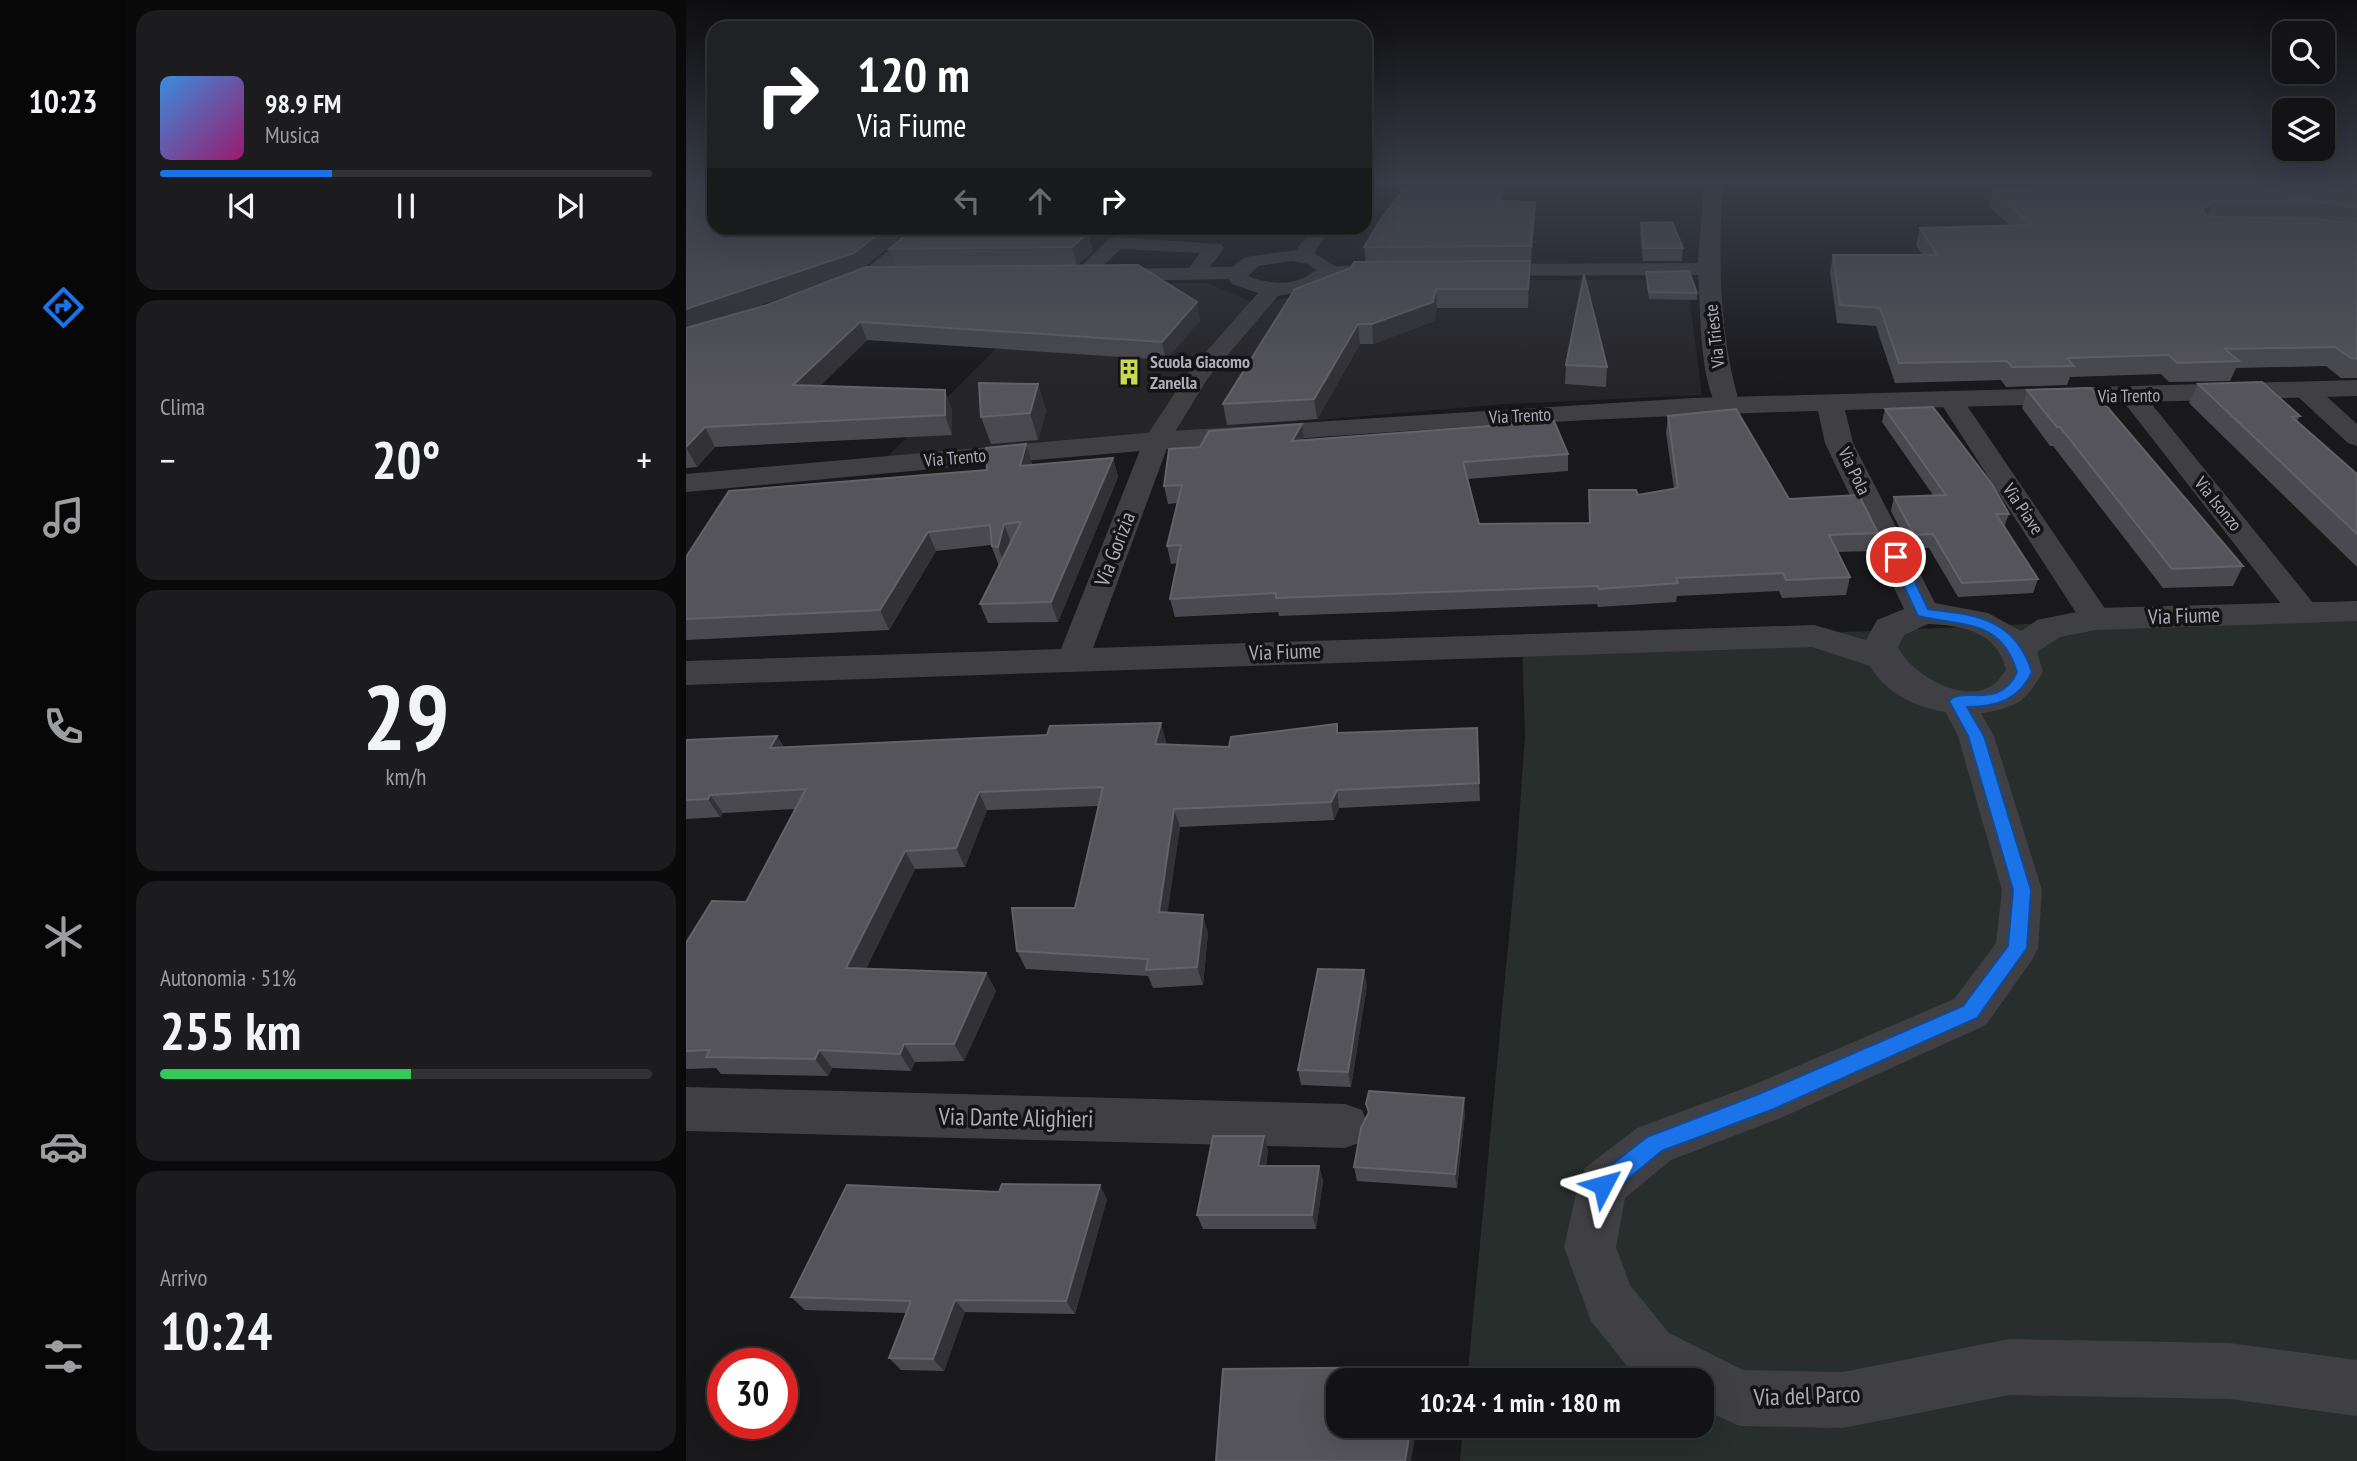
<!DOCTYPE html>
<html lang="it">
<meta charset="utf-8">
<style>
:root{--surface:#131214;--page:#1c1b1d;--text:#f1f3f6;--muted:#9d9ea0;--line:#323234;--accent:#1a73e8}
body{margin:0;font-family:"PT Sans Narrow",sans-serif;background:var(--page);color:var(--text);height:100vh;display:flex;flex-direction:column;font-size:26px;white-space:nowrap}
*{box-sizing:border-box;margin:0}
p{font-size:23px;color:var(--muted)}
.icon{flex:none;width:38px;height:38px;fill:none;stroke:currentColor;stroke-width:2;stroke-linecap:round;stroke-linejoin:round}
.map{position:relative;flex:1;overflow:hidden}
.sheet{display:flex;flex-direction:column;gap:10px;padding:10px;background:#0a0a0b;width:560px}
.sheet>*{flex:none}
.top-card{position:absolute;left:21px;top:21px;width:665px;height:214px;border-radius:21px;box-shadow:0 7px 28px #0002,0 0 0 2px var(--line);background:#202124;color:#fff;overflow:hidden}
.fabs{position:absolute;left:1586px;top:21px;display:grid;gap:14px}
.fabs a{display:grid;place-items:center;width:63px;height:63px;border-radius:14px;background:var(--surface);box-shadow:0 7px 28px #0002,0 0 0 2px var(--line);font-size:35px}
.speed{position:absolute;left:21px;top:1348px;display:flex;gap:14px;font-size:35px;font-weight:700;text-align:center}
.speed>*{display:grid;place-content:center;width:91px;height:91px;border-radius:50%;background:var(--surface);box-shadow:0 7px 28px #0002,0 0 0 2px var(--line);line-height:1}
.speed .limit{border:10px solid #d22;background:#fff;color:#111}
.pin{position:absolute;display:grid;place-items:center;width:60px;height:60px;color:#fff;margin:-30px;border:4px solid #fff;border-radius:50%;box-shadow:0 2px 7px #0007}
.me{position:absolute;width:77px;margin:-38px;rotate:51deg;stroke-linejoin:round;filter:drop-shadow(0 0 5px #0008)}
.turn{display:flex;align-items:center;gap:24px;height:147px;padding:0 35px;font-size:32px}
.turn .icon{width:91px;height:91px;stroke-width:2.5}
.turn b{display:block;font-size:49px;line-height:60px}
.lanes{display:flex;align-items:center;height:66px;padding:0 35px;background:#0003;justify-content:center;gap:35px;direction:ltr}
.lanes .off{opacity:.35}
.big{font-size:52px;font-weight:800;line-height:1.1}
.sheet .widget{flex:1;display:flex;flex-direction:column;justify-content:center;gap:10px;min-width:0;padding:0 24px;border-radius:21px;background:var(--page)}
.sheet .dial{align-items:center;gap:0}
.dial b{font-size:91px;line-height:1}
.song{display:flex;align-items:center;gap:21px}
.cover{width:84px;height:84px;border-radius:10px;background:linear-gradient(135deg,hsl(210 70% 55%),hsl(320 70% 35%))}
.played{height:7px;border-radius:4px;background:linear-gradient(90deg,var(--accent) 35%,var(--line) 35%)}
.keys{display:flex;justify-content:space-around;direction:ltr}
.heat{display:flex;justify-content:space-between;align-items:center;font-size:38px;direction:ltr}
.charge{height:10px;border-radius:5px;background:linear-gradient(90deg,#34c759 51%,var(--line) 0)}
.trip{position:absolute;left:640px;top:1368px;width:388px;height:70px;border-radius:21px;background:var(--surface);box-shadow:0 7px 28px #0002,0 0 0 2px var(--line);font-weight:800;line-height:70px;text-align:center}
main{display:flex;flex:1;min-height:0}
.tabs{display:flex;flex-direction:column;width:126px;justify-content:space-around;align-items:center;background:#080708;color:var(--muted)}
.tabs .icon{width:49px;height:49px}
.tabs .on{color:var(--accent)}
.tabs b{font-size:32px;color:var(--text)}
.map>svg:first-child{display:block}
.built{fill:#252427}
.green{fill:#272e2b}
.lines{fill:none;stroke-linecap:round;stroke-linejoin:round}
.minor{fill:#403f43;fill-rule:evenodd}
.tertiary{fill:#403f43;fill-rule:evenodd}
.wall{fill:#4a494f;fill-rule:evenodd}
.shaded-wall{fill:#323135}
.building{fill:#55545a;stroke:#636269;stroke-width:2}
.route{fill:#1a73e8;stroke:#114b97;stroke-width:2}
.labels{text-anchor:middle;stroke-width:7;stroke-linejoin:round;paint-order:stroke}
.far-street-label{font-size:18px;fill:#aeacb8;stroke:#141315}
.far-poi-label{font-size:18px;font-weight:bold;fill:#aeacb8;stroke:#141315;text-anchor:start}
.street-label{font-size:21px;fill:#aeacb8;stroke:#141315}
.near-street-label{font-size:24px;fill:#aeacb8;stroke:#141315}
</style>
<main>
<nav class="tabs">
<b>10:23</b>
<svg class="icon on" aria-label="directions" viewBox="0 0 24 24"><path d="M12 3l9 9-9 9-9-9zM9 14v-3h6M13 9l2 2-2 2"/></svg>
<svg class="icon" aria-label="music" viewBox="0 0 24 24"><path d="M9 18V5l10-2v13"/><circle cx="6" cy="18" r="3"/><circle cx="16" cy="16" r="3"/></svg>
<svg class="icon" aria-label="phone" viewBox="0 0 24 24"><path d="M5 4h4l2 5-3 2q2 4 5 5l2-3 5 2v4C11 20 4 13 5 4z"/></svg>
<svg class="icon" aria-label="climate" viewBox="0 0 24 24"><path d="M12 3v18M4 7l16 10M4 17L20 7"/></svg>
<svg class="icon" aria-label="car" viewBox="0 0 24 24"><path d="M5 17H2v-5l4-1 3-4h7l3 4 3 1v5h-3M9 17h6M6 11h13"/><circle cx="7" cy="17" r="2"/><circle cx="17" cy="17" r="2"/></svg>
<svg class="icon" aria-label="filters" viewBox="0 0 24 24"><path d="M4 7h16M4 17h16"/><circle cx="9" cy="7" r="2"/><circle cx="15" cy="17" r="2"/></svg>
</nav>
<section class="sheet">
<div class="widget">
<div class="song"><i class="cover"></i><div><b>98.9 FM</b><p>Musica</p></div></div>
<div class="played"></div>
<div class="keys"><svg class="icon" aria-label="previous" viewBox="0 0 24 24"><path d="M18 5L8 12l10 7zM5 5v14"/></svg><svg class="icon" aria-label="pause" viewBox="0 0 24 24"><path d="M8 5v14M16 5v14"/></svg><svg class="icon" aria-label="next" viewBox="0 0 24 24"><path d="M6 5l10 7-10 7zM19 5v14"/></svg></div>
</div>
<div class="widget"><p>Clima</p>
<div class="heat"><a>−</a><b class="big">20°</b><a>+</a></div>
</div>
<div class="widget dial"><b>29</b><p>km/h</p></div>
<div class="widget"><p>Autonomia · 51%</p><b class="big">255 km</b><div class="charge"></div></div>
<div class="widget"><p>Arrivo</p><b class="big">10:24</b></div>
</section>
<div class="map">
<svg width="1671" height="1461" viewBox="0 0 1671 1461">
<rect width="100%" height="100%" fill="#19181a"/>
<path class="built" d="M1001,279L1016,395L819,404L201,457L354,305L428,283H522L567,303L600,298L640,282Z"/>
<path class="green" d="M1671,611V1461H774L777,1426H1017V1381H781L830,862L839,735L836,644C1115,636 1392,620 1671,611Z"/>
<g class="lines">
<path class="minor" d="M1018,183H1036C1033,258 1032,332 1054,405L1051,410H1033C1013,380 1015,311 1012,275L798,276L788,270L798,264L1012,263Z
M230,228H250C233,251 174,299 145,291L142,287L145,283L176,272Z
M627,228H645L628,253L649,266L703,265L713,271L703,277L645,278L628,289L592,296L522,378L484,440L403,659L399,666L387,669L375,666L371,659L458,440L504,370L572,293L546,284L543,279L421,281L411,275L421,269L503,268L514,253L435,249L402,280L395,282L385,276L423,239L430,237L535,244L538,248L524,267H546L559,257L610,250ZM606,261L622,264L630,270C610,287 585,285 562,276L572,266Z
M1619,383L1628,385L1671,424V446L1662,443L1610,395L1607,390L1610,385Z
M1446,389L1455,391L1628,604L1633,611L1628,618L1617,620L1606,618L1437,401L1434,396L1437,391Z
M1264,392L1273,394L1426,619L1421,626L1410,629L1399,626L1394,619L1252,399L1255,394Z
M1271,690L1283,693L1308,736L1356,890L1352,948L1346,960L1300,1025L1097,1117L985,1160L939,1198L930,1247L944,1285L983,1333L1057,1370L1157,1372L1323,1339L1543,1343L1671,1360V1416L1543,1399L1323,1395L1157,1428L1053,1426L1017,1409V1381H962L945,1371L905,1321L878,1247L892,1185L899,1168L951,1128L1067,1085L1268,999L1310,943L1316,890L1272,736L1254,701L1259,693Z
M0,1087L659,1104L676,1110L683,1126L676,1142L659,1148L0,1131Z"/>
<path class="tertiary" d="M1671,380V396L1159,410L1167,443L1249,603L1302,613L1335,631L1351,620L1410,608L1671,601V621L1410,630L1374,637L1351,652L1357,672C1351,682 1340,700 1329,704C1284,725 1210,712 1184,666L1126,647L0,685V661L1128,625L1180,640L1191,620L1218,609L1139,443L1132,411C754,421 377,457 0,492V474L471,432L1006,398ZM1242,624C1276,625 1312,632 1320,670C1316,675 1311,683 1305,686C1276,704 1225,674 1212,647L1218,635Z"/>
</g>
<path class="wall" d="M0,183L28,228L176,269L210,267L203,249L394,228L407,251L391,265L514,320L480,360L181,340L134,386L266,409V435L29,447L11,467L0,468ZM161,275L81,305L42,316Z
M722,183H821L816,201L849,202V217L845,262H844L842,308H751L748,321L687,344H674L631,419L541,425L537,404L665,268L680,262L678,247Z
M1338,183H1671V378H1655L1640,366L1550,368L1544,381L1483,382L1475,374L1384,377L1381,385L1320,387L1315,380L1209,383L1190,326L1151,323L1144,272L1147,255H1236L1230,245L1234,228L1323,225L1303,206L1308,190L1345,188Z
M955,223L997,248L996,261H957L954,235Z
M960,272L1011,293V300L963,299L960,278Z
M880,365L921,367L920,387L879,384Z
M352,384L360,411L352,440L305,444L295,417Z
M1512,384L1614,416L1611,421L1671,474V567L1503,403Z
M1341,390L1557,566L1547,586L1477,588L1367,446H1364L1336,408Z
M1199,409L1323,514L1318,527L1352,579L1347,593L1272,597L1243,548L1224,549L1205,511L1208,497L1247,495L1196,422Z
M982,416L1103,499L1192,533L1187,551L1151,552L1164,577L1160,595L1096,598L1093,591L991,596L990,602L912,607L911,604L593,616L592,612L489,617L484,599L491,563L485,564L481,546L491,503L482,504L478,486L618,440L882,454V471L782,479L793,524L903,523V490L952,495L988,489L980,433Z
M427,458L432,477L372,622L302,623L294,604L313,566L305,545L250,551L203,630L0,640V557L301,470L346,463V465Z
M791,728L794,801L653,808L648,820L494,827L481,913L522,933L517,985L467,988L462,976L340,969L331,951L389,908L412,806L301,810L279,867L229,869L180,968L300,973L310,991L278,1061L229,1062L225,1071L146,1068L142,1076L35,1074L30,1068L0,1069V943L60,902L110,809L37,813L34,817L0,819V740L91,736L98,747L480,741L479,745L543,747L652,733Z
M681,985L665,1087L615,1085L612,1070Z
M680,1104L779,1113L771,1188L671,1181L668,1167L682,1114Z
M582,1150L580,1166H633L637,1181L630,1229H517L511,1215Z
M421,1199L389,1314L279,1312L258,1371L215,1370L203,1358L220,1313L119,1310L105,1297Z"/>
<path class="shaded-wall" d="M817,183H821L812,216V201Z
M849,202V217L845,262V246Z
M1527,202L1521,218L1516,210Z
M200,228H226L175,270L0,330V309Z
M402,233L407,251L391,265L386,247Z
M844,261V279L842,308V289Z
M750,289L751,308L748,321L687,344L686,324Z
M511,302L514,320L480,360L476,342Z
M174,322L181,340L115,404L107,385Z
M672,324L674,344L631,419L628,399Z
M352,384L360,411L352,440L344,413Z
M259,390L266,409V435L259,415Z
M616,424L618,441H606Z
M19,427L29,447L11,467L0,447Z
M340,444L346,463L340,485L334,466Z
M427,458L432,477L372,622L365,602Z
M318,524L325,543L319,566L312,547Z
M242,532L250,551L203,630L194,610Z
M475,723L480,741L475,763L469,744Z
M91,736L102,754L84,748Z
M651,790L653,808L648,820L645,802Z
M293,792L301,810L279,867L270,848Z
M24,795L37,813L34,817L22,799Z
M488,809L494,827L479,931L473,912Z
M219,851L229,869L172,986L160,968Z
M517,915L522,933L517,985L511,967Z
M678,970L681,985L665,1087L662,1072Z
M300,973L310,991L278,1061L268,1044Z
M218,1044L229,1062L225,1071L214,1054Z
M133,1050L146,1068L142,1076L129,1059Z
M778,1098L779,1113L771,1188L769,1174Z
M578,1136L582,1150L577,1180L572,1166Z
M633,1166L637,1181L630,1229L626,1215Z
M414,1185L421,1199L389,1314L380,1301Z
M269,1300L279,1312L258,1371L247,1359Z
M735,1367L738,1381H733Z
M725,1426H731L725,1461H719Z"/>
<path class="building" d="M0,183H28V218L26,222L28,224V228H200L168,253L0,309Z
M722,183H817L812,201L849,202L845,246L678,247L695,219Z
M1362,183H1671V208L1636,202H1527L1516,210L1521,217L1635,219L1671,224V359L1665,358L1649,347L1539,349L1553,361L1491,363L1483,355L1381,358L1388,366L1326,367L1321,361L1213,363L1194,308L1154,305L1147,255H1251L1234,228L1345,225L1308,190L1368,187Z
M986,222L997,248H958L955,223Z
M228,228H394L402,233L386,247L203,249Z
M844,261L842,289H750L747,302L686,324H672L628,399L537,404L609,289L665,268L668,262Z
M452,265L511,302L476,342L174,322L107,385L259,390V415L19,427L0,447V328L81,305L180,267Z
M1003,271L1011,293L963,292L960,272Z
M898,275L921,367L880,365Z
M1576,382L1614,416L1606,417L1671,474V534L1512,384Z
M293,383L352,384L344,413L295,417Z
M1405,388L1557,566L1486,569L1374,427H1371L1341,390Z
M1247,407L1306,484L1323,514H1310L1352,579L1276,583L1247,534L1228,535L1208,497L1260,495L1199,409Z
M1050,409L1103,499L1173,495L1192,533L1143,535L1164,577L1100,580L1097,573L990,578L992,583L913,589L912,586L590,598V593L484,599L495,545L481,546L496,485L478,486L483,449L514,447L523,431L616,424L606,441L868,421L882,454L777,462L793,524L904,523L903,490H950L952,495L992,488L982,416Z
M340,444L334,466L427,458L365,602L294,604L335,522L318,524L312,547L306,546L304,525L242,532L194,610L0,619V557L43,491L301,470L300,448Z
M475,723L469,744L543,747L545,737L651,724V733L791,728L793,783L651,790L645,802L488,809L473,912L517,915L511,967L460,970L462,959L331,951L326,908H389L417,787L293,792L270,848L219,851L160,968L300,973L268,1044H218L214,1054L133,1050L129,1059L20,1057L24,1050L0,1051V943L26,901L60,902L120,789L24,795L22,799L0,800V740L91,736L84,748L361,735L364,726Z
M632,969L678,970L662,1072L612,1070Z
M683,1091L778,1098L769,1174L668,1167L675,1128L683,1112L680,1104Z
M527,1136H578L572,1166H633L626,1215H511Z
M316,1184L414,1185L380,1301L269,1300L247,1359L203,1358L225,1301L105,1297L161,1185L313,1192Z
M735,1367L733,1381H653V1426H725L719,1461H530L537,1369Z"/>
<linearGradient id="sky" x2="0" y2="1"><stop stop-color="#0e0d0e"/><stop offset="0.47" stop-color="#383d49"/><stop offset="1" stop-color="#383d49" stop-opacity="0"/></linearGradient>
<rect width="1671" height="387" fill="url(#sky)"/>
<path class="route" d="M1206,554L1217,557L1242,609C1292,615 1329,619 1346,672C1334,699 1311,707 1281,707L1298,736L1345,890L1341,948L1291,1018L1088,1109L976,1151L925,1193L917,1196L909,1193L906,1185L909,1178L961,1137L1073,1094L1277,1006L1322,946L1327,890L1282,736L1263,701C1278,685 1313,711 1331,672C1315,618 1276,627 1232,616L1204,557Z"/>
<defs>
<g id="building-bare" transform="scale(2.1)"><path d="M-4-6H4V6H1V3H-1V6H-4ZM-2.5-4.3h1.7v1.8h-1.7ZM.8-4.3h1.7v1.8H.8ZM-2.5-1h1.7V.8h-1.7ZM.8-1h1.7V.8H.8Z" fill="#c8db4f" stroke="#141315" stroke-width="2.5" paint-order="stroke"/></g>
</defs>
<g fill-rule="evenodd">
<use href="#building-bare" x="443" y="372"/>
</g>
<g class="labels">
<g class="far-street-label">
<text transform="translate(1029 336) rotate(-97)" y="6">Via Trieste</text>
<text transform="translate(1443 396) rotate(-1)" y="6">Via Trento</text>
<text transform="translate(834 416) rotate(-3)" y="6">Via Trento</text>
<text transform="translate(269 458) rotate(-5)" y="6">Via Trento</text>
<text transform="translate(1168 471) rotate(64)" y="6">Via Pola</text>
<text transform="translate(1532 504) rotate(51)" y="6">Via Isonzo</text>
<text transform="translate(1337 509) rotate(56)" y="6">Via Piave</text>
</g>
<g class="far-poi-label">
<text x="464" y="368">Scuola Giacomo<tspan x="464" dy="21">Zanella</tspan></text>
</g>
<g class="street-label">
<text transform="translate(429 549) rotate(-69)" y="7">Via Gorizia</text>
<text transform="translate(1498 616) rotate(-2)" y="7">Via Fiume</text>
<text transform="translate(599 652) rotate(-2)" y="7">Via Fiume</text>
</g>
<g class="near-street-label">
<text transform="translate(330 1118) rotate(1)" y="8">Via Dante Alighieri</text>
<text transform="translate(1121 1396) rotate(-2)" y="8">Via del Parco</text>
</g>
</g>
</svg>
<div class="fabs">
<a><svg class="icon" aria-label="search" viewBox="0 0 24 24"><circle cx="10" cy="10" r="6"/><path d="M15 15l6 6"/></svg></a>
<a><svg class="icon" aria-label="layers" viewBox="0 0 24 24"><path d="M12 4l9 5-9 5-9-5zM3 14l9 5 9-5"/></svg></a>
</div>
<div class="speed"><div class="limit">30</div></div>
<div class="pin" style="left:1210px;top:557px;background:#d93025"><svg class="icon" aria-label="arrive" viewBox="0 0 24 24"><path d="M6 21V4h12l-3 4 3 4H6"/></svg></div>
<svg class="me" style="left:917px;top:1185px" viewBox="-20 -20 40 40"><path d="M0-17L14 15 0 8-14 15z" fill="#1a73e8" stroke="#fff" stroke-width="4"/></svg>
<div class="trip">10:24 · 1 min · 180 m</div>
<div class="top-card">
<div class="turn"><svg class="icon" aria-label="right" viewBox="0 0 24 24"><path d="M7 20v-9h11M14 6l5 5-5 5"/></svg><div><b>120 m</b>Via Fiume</div></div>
<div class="lanes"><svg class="icon off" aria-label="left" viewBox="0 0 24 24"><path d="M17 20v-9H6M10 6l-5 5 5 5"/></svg><svg class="icon off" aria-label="ahead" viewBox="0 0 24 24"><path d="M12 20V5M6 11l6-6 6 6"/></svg><svg class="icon" aria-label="right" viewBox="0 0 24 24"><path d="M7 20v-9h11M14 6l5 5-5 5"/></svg></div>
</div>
</div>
</main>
